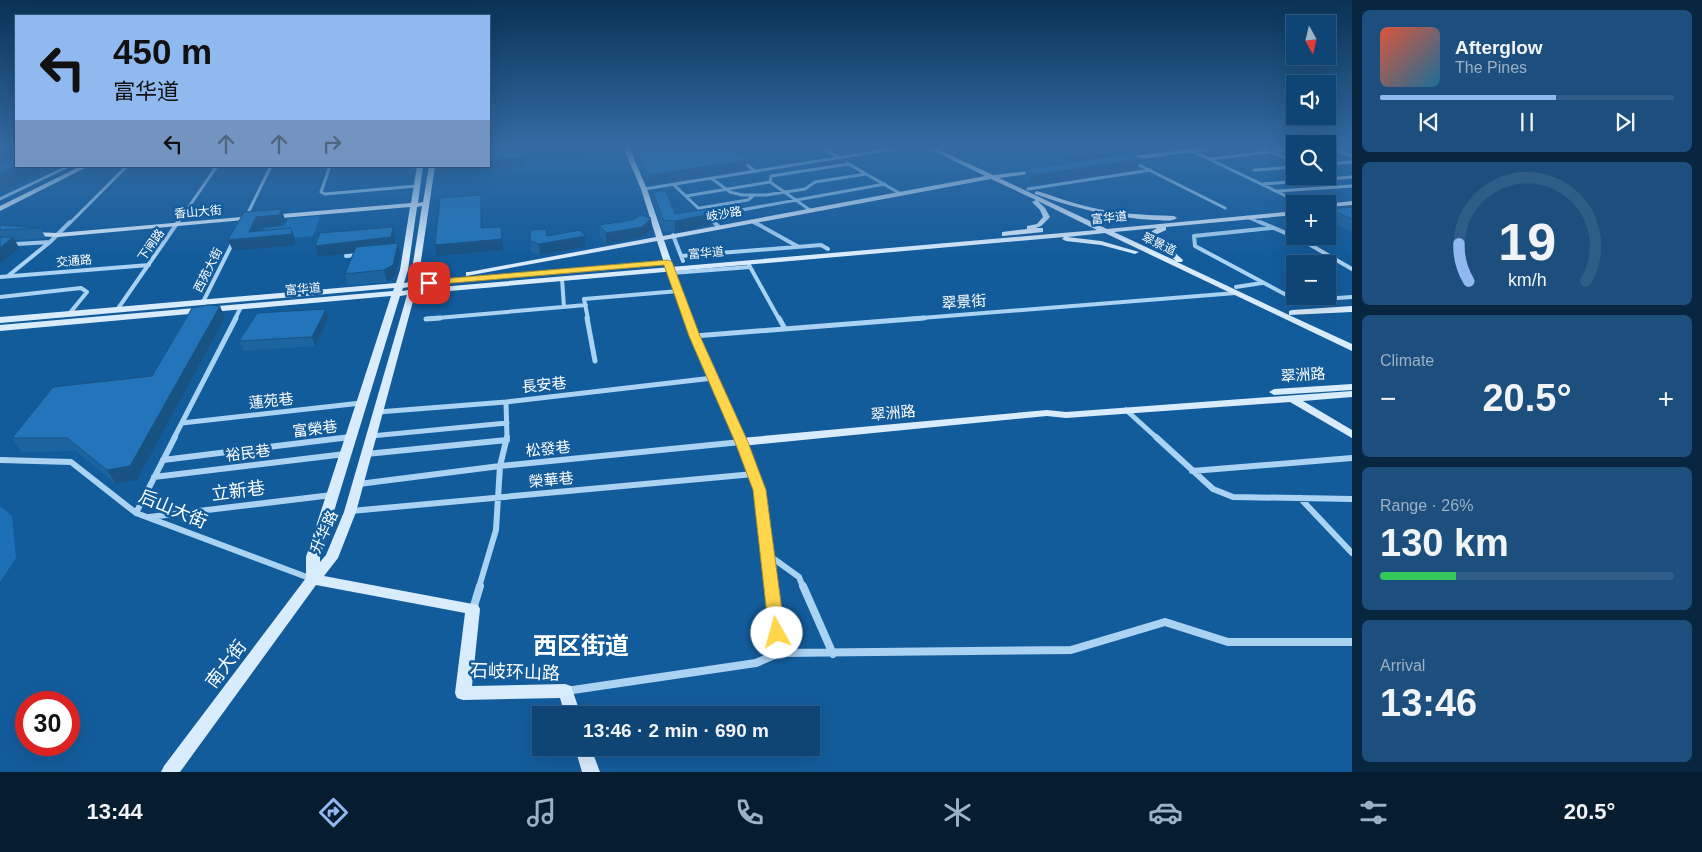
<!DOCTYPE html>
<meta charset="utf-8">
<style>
:root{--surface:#0e4575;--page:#1c4f7d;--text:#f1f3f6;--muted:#9bb1c5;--line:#2e5d87;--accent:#90b9f0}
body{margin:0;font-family:Helvetica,"Noto Sans SC",sans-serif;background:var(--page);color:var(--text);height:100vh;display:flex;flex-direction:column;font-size:19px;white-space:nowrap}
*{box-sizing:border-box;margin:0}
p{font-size:16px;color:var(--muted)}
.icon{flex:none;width:28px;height:28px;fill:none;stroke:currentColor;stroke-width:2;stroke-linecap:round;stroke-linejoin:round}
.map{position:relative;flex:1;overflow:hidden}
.panel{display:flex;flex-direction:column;gap:10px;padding:10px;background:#082640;width:350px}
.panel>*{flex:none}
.banner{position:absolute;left:15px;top:15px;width:475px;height:152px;border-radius:0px;box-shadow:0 5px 20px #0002,0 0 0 1px var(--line);background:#90b9f0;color:#111;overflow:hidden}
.needle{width:32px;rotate:172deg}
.fabs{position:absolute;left:1286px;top:15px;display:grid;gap:10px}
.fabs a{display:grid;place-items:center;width:50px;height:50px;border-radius:0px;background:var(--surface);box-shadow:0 5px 20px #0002,0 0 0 1px var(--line);font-size:25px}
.speed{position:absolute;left:15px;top:691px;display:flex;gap:10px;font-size:25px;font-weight:700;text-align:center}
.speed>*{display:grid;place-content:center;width:65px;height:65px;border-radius:50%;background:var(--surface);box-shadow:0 5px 20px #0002,0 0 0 1px var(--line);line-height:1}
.speed .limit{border:8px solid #d22;background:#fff;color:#111}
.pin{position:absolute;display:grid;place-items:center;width:42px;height:42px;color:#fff;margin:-21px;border-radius:10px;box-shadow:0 2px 8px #0006}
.me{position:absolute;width:55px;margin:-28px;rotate:353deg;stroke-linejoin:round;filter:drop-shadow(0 0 4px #0008)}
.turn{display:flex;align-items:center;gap:18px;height:105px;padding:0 15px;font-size:22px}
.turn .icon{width:65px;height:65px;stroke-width:2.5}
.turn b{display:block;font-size:35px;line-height:42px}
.lanes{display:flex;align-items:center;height:48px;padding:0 15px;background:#0003;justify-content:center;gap:25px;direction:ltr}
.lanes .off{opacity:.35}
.big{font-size:38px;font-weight:700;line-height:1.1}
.panel .tile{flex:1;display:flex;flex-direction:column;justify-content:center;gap:8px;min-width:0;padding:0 18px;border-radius:8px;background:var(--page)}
.panel .dial{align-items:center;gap:0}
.dial svg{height:130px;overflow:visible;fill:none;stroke:var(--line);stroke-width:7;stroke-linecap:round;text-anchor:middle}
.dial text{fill:var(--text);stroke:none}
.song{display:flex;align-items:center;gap:15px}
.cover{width:60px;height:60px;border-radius:8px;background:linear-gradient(135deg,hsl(10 70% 55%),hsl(200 70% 35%))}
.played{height:5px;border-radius:2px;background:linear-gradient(90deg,var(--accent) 60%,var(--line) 60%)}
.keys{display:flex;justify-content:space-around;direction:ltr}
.heat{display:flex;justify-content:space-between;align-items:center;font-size:28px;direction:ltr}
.charge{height:8px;border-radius:4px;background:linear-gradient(90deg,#34c759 26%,var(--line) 0)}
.trip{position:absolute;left:532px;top:706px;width:288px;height:50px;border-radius:0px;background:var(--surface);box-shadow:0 5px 20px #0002,0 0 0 1px var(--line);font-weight:700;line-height:50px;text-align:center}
.menu{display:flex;height:80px;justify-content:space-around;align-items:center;background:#061c2f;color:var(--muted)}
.menu .icon{width:35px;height:35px}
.menu .active{color:var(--accent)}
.menu b{font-size:22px;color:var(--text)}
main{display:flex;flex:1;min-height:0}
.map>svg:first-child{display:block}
.green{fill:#1b70b6}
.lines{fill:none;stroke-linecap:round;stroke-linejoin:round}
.street-far4{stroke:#a9d2f3;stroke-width:3}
.street-far3{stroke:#a9d2f3;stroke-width:4}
.street-far2{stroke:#a9d2f3;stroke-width:5}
.street-far1{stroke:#a9d2f3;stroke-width:6}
.street{stroke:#a9d2f3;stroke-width:8}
.secondary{fill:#d9ecfd;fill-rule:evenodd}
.wall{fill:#1d65a1}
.shaded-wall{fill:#185283}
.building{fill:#2275bb;stroke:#185283}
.route{fill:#ffd54a;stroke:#a68a30}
.labels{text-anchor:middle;stroke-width:5;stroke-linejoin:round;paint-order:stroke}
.far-street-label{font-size:12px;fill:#fff;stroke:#135c9c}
.street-label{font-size:15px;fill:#fff;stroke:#135c9c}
.near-street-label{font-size:18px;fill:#fff;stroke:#135c9c}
.near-district-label{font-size:24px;font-weight:bold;fill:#fff;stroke:#135c9c}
</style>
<main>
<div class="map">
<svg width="1352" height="772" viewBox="0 0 1352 772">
<rect width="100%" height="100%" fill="#135c9c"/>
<path class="green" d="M320,216L313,236L259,241L265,228L284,226L288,219Z
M0,506L12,516L16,558L0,582Z"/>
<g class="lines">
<path class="street-far4" d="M820,147L838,157
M1257,147L1295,161
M1328,147L1352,156
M1190,150L1303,204
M1209,159L1295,149
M742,161L755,171
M1133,162L1225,208
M847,163L901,194
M1328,164L1352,162
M330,166L321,192L325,194L417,186
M1254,170L1295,167
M711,178L730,192L742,195H766L805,189L815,182L866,174
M770,182L810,210
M673,184L715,224
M1263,184L1352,177
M644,189L905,147
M1028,189L1151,170
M1278,191L1352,186
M686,196L770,182L771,176L849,164
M0,199L69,166
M700,208L748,200L753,196
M708,216L885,184
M246,217L271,166
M1247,217L1263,224
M751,221L756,224
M69,224L127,166
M177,224L217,166"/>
<path class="street-far3" d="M714,222L719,227
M754,222L797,246
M1260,222L1302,240L1352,269
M1271,228L1194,236L1195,246L1292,298L1308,300L1352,297
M673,235L683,261
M50,242L70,222
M0,245L50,242L8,276
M346,256L357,255
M681,256L821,245L828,249
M668,263L688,319
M749,265L779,319
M672,273L750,267
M0,277L149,265
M562,279L564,307
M1236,287L1262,283
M0,297L81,288L87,292L69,314
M203,302L233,242
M117,310L178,222
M235,319L241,307
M426,319L586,305
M588,319L584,299L679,291
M909,319L1236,293"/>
<path class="street-far2" d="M587,318L595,361
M687,318L739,438
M779,318L785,329
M426,319L440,318
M694,336L924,318
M506,402L507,438
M1126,410L1157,438
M378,412L506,402L713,378
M182,423L361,403
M371,436L507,423
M174,438L236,318
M341,438L350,437"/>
<path class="street-far1" d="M739,437L760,491L771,587
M1156,437L1213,489L1233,497L1352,499
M366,454L507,440
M0,460L71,462L136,513L312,579
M163,460L350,437
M1192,471L1352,458
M154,477L345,454
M359,484L500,466L741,442
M1300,498L1352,553
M351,511L754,474
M136,513L175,437
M149,517L332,495
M767,554L799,577L803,587
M479,587L496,530L500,466L507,437"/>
<path class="street" d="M771,586L779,653
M803,586L833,654
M473,609L480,586
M566,691L756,663L779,653L1071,650L1165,622L1228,642H1352"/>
<path class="secondary" d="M623,147H629L647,189L663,236L985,176L926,147H933L993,175L1039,170V172L1037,173L999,178L1107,229L1295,211V215L1166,227V230L1155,235L1183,260L1182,262H1177L1289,315V311L1292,310L1352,306V312L1289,315L1352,344V351L1105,233L1067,237L1101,241L1139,252L1135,254L1101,245L1066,241L1062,239L1064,237L415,294L356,512L338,558L324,576L478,605L480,609L472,686L565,684L571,686L581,715H565L560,698L463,700L457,698L455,693L465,613L316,585L180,772H161L164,766L306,578V557L391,296L0,331V325L393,291L394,288L0,323V317L396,283L400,270L410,207L270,219L267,217L270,215L411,203L417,166H423L418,203L423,202L429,166H435L418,281L659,261L663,263L659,265L417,286V289L1097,230L1038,201L1045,208L1050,217L1041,226L1036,228H1043V232L1002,236V232L1027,229V226L1037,224L1043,217L1040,210L1032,202L1036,200L991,179L664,240L672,263L668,265L664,263L657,241L466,276V272H469L656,237L641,189ZM422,206L410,282L404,283L408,270L417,207ZM1157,228L1146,235L1176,261L1114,232ZM409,287L408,290L402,291L403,288ZM407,295L344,512L326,555L320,562V557L400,296Z
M1206,147H1220L1217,149L1124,161L1121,159L1124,157Z
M81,166H89L0,211V206Z
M1037,191C1054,196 1071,203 1089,207C1117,214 1145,215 1174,216L1177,218C1172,222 1162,220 1155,220C1113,218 1074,208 1035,194V192Z
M1352,201V205L1328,207V204H1326Z
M253,216L256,218L255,219L58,237L31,236L27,234L31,232L58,233Z
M1352,384V390L1274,395L1269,392L1274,389Z
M1352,391V397L1303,401L1352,430V438L1290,402L1066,418L1047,416L741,446L735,442L741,438L1047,410L1066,412Z
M575,748H591L600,772H582Z"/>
</g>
<path class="wall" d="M635,147L746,169L648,185L636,156Z
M1029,147H1114L1117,148L1114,156L1141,159L1137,169L1029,185L1023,181L1026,172L1063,163Z
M653,192L675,214L711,225L675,232L663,231L653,202Z
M1352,207V232L1328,221V211L1329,209Z
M0,225L40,228L46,238L15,240L19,248L0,264Z
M599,225L652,229L642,237L606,244L600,236Z
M393,227L395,238L394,244L398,243L400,254L396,276L387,282L348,285L345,274L353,253L318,257L315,246Z
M547,236H585V247L540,255L531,252L530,241Z
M326,309L329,318L315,346L243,351L239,341Z
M225,318L137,480L116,484L76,451L22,452L12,438L152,376Z"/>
<path class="shaded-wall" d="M543,147H621V150L524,157L525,167L438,173L436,166H489V160L522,148Z
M1117,148L1114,157L1064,164L1067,155Z
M1141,159L1137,169L1029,185L1032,175Z
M747,160L746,169L648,185V175Z
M17,166H58L0,191V173Z
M481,195L482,205V239L481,228Z
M282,209L285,220L283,225L260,228L255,238L291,228L295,239V245L233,251L228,240L249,232L256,217Z
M711,214V225L675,232V221Z
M651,218L652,229L642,237L606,244V233Z
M393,227L395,238L394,248L318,257L315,246Z
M501,227L503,250L437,256L435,245Z
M585,236V247L540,255L539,244Z
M13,237L19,248L0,264V248Z
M398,243L400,254L396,276L387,282L384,270Z
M220,306L225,318L137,480L116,484L107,470Z
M326,309L329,318L315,346L312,337Z"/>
<path class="building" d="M489,147H543L522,148L524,157L489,160Z
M635,147H729L747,160L648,175Z
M1050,147H1114L1117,148L1067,155Z
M1129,154L1141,159L1032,175L1026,172L1031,168Z
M16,156V166H17L0,173V163Z
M666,191L675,214L705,209L711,214L675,221L663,220L653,192Z
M481,195V228L501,227L502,239L435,245L440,198Z
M1352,207V219L1329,209Z
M282,209L279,215L256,217L249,232L291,228L292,234L228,240L244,212Z
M641,215L651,218L642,227L606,233L599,225L632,220Z
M0,225L40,228L0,230Z
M393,227L391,237L315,246L320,233Z
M546,229L547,236L580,230L585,236L539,244L530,241L531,230Z
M0,237H13L0,248Z
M398,243L393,265L384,270L345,274L356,247Z
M208,305L220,306L130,466L107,470L67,438H12L53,387L152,376L192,308Z
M326,309L312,337L239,341L257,313Z"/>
<linearGradient id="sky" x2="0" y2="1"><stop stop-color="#0a3356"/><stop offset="0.58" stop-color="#336ca4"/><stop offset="1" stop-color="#336ca4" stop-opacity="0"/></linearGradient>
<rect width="1352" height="255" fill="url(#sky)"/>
<path class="route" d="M668,260L672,262L700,336L748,442L766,490L785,633L783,638L777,640L771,638L769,633L753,490L735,442L689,336L664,265L429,285L424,283L429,280Z"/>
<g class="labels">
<g class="far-street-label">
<text transform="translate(198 212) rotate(-5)" y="4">香山大街</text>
<text transform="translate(724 214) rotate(-10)" y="4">岐沙路</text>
<text transform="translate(1109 218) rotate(-6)" y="4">富华道</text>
<text transform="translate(1159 244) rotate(25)" y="4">翠景道</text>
<text transform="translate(151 245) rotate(-55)" y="4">下闸路</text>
<text transform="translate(706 253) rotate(-5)" y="4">富华道</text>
<text transform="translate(74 261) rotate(-5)" y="4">交通路</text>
<text transform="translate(208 270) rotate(-63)" y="4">西苑大街</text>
<text transform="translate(303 289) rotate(-5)" y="4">富华道</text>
</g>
<g class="street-label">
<text transform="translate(964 302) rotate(-4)" y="5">翠景街</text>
<text transform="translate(1303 375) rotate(-4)" y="5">翠洲路</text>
<text transform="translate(544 385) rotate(-6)" y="5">長安巷</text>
<text transform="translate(271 401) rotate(-6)" y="5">蓮苑巷</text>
<text transform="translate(893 413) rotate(-5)" y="5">翠洲路</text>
<text transform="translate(315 429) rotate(-7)" y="5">富榮巷</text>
<text transform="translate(548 449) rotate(-6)" y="5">松發巷</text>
<text transform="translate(248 453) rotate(-7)" y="5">裕民巷</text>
<text transform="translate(551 480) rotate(-5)" y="5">榮華巷</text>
<text transform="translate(324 532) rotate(-65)" y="5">升华路</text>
</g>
<g class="near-street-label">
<text transform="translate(238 491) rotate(-7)" y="6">立新巷</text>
<text transform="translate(173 509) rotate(23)" y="6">后山大街</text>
<text transform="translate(226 664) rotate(-53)" y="6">南大街</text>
<text transform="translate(515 672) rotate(2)" y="6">石岐环山路</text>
</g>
<g class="near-district-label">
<text x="581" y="654">西区街道</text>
</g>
</g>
</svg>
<div class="fabs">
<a><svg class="needle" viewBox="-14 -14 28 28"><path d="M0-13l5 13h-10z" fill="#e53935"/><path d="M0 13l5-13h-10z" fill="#9bb1c5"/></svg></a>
<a><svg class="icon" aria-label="sound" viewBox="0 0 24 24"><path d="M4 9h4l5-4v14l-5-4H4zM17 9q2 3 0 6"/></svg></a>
<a><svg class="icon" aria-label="search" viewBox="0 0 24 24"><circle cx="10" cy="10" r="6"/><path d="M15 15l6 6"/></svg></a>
<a>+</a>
<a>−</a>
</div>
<div class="speed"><div class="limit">30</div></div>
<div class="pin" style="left:429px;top:283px;background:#d93025"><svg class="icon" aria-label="arrive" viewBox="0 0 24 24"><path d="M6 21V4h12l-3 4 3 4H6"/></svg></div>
<svg class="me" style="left:777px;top:633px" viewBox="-20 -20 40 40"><circle r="19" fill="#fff"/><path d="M0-13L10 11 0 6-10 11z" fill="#ffd54a"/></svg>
<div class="trip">13:46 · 2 min · 690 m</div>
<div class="banner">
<div class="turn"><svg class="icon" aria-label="left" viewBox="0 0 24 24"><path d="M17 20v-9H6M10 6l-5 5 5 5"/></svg><div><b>450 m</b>富华道</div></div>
<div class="lanes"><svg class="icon" aria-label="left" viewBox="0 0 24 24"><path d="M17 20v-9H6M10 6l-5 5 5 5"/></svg><svg class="icon off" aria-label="ahead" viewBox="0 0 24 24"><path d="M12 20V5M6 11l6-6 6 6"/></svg><svg class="icon off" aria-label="ahead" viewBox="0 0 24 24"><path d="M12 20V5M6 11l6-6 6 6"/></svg><svg class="icon off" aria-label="right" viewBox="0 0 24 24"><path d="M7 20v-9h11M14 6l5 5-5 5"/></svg></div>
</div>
</div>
<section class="panel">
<div class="tile">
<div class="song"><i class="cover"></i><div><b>Afterglow</b><p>The Pines</p></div></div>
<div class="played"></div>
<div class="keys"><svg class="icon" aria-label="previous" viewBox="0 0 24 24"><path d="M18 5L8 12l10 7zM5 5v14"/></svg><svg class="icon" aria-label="pause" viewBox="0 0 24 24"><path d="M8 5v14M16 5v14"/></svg><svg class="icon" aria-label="next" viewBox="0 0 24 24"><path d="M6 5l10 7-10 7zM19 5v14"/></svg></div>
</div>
<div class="tile dial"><svg viewBox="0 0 100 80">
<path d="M14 69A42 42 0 1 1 86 69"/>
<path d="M14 69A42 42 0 0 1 8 46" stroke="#90b9f0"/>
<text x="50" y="56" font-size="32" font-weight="700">19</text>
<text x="50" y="72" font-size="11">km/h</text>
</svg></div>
<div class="tile"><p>Climate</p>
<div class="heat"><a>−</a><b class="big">20.5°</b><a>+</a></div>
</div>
<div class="tile"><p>Range · 26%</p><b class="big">130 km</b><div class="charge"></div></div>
<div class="tile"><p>Arrival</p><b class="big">13:46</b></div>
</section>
</main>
<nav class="menu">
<b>13:44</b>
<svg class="icon active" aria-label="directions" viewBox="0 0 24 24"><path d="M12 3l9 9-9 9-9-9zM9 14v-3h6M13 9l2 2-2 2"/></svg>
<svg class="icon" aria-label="music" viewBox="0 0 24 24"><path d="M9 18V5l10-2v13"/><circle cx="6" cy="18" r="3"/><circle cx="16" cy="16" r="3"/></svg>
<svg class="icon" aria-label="phone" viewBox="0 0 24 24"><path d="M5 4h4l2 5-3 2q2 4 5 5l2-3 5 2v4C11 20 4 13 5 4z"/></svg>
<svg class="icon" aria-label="climate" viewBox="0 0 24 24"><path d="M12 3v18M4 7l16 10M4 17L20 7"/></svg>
<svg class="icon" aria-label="car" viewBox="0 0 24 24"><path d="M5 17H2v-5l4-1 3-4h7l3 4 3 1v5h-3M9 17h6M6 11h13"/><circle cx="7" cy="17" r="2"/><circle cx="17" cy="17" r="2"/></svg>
<svg class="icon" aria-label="filters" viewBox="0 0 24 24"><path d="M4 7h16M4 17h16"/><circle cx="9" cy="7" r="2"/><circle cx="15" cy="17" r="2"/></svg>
<b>20.5°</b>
</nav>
